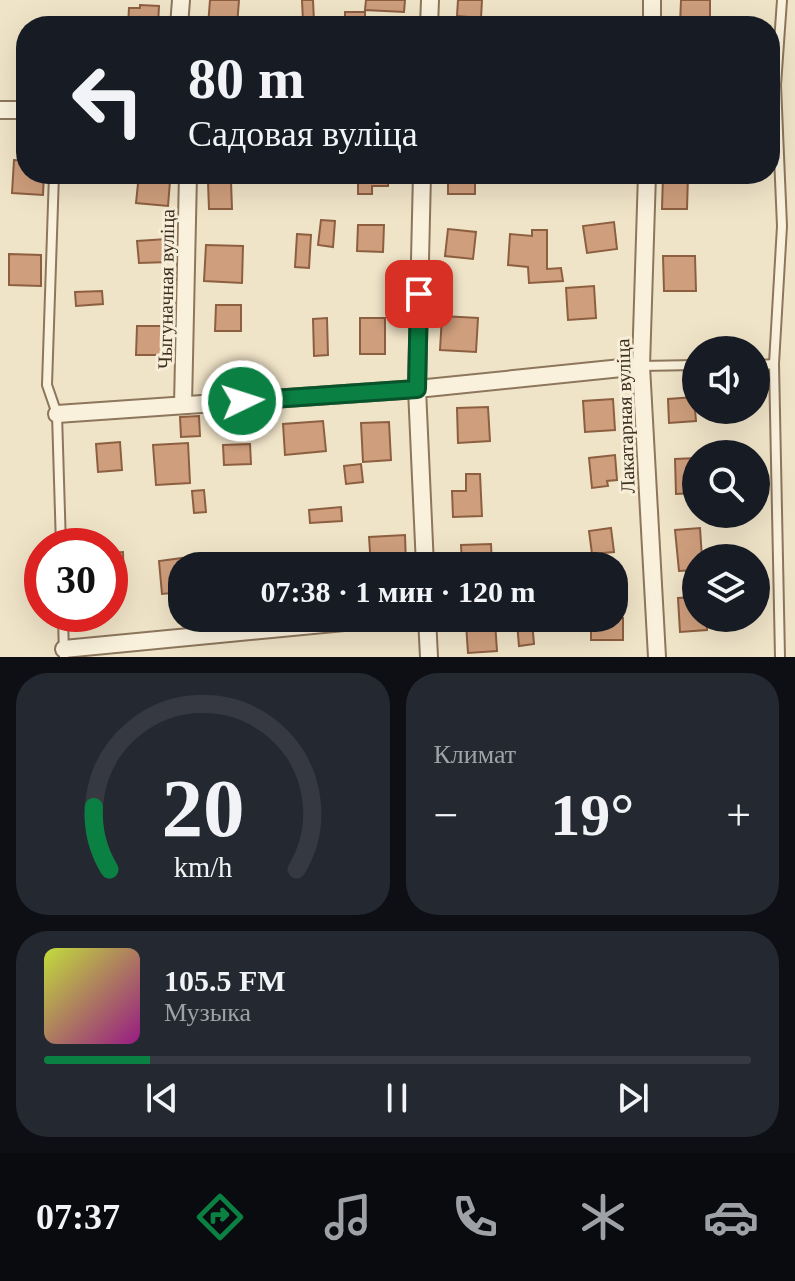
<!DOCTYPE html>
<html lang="ru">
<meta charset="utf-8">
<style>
:root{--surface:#171b24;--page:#242831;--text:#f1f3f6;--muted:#9ea1a6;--line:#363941;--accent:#0b8043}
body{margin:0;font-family:"Times New Roman",serif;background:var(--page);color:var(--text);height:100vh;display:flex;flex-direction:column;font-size:30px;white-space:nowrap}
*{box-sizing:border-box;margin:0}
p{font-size:26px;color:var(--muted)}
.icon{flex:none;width:44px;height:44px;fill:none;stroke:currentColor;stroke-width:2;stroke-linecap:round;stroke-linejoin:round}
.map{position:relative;height:657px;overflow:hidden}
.panel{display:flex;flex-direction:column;gap:16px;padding:16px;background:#0d0f14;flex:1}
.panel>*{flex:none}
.hud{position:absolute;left:16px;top:16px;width:764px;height:168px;border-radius:32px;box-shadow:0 8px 32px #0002;background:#171b24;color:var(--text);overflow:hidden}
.tools{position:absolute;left:682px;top:336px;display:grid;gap:16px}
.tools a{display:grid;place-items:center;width:88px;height:88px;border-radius:50%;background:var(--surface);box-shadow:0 8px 32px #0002;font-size:40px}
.speed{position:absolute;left:24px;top:528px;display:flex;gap:16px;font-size:40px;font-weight:700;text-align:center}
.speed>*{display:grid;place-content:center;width:104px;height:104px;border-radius:50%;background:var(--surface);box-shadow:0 8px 32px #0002;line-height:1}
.speed .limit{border:12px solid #d22;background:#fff;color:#111}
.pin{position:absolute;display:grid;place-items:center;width:68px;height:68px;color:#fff;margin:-34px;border-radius:16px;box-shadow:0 4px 12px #0006}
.me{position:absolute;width:88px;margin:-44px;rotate:86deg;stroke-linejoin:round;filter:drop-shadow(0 0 6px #0008)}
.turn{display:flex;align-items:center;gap:28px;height:168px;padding:0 40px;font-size:36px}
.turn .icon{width:104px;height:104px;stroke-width:2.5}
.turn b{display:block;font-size:56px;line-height:68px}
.big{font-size:60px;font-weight:800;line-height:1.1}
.panel .card{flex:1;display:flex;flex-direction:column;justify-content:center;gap:12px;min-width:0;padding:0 28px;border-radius:32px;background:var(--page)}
.panel .dial{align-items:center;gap:0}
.dial svg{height:208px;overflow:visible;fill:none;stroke:var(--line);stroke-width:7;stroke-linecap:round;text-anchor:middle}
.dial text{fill:var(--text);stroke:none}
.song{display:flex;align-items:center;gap:24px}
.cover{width:96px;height:96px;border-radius:12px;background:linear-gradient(135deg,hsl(70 70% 55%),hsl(310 70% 35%))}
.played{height:8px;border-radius:4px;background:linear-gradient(90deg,var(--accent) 15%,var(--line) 15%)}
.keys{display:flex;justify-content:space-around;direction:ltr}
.heat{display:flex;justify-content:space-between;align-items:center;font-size:44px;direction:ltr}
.panel .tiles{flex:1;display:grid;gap:16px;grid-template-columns:1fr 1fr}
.card:last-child{grid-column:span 2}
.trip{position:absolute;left:168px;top:552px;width:460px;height:80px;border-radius:32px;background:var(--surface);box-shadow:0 8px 32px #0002;font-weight:800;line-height:80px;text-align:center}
.dock{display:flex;height:128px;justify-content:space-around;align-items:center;background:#090b0e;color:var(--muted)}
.dock .icon{width:56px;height:56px}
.dock .active{color:var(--accent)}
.dock b{font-size:36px;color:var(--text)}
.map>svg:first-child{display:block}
.building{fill:#cf9f7d;stroke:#8d5f41;stroke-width:2}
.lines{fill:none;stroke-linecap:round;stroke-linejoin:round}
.service-casing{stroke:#8d765c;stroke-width:12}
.minor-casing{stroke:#8d765c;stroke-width:20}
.service{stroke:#faf1dc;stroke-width:8}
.minor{stroke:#faf1dc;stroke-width:16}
.route-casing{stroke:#07532c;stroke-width:20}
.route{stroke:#0b8043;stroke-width:14}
.labels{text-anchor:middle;stroke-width:6;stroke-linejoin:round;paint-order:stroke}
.street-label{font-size:20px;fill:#3d2e20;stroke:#f7eed8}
</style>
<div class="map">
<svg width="795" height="657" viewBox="0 0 795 657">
<rect width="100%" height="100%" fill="#f0e4c8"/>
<path class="building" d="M210,0H239L237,26H208Z
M302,0H313L314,22H303Z
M366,0H405L404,12L365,10Z
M458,0H482L481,18L457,16Z
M681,0H710V26H680Z
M140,5L159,6L158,26H128L129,8H140Z
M345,12H365V26H345Z
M14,160L26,161V174H44L43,195L12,193Z
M139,174H164V181H170L168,206L136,203Z
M358,174H388V186H372V194H358Z
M448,174H475V194H448Z
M663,176H688L687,209H662Z
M231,181L232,209H209L208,182Z
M321,220L335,221L333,247L318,245Z
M614,222L617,249L587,253L583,226Z
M358,225H384L383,252L357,251Z
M448,229L476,232L473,259L445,256Z
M532,230H547V269L561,268L563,281L529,283L528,267L508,265L510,234L532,236Z
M297,234L311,235L309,268L295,267Z
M167,239L169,262L139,263L137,241Z
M206,245L243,246L242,283L204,281Z
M9,254L41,255V286L9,285Z
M663,256H695L696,291H664Z
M594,286L596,318L568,320L566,288Z
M102,291L103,304L76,306L75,292Z
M216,305H241V331H215Z
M442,316L478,318L476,352L440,350Z
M327,318L328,355L314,356L313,319Z
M360,318H385V354H360Z
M137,326H162V355H136Z
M694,397L696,421L669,423L668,399Z
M613,399L615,430L585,432L583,401Z
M488,407L490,441L458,443L457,408Z
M199,416L200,436L181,437L180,417Z
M323,421L326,451L285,455L283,424Z
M389,422L391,460L363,462L361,423Z
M120,442L122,470L98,472L96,444Z
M188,443L190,483L156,485L153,445Z
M250,444L251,464L224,465L223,445Z
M615,455L617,480L607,481L608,486L592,488L589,458Z
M696,458V493L676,494L675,459Z
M361,464L363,482L346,484L344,466Z
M466,474H480L482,516L453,517L452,491H466Z
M204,490L206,512L194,513L192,491Z
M341,507L342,521L310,523L309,510Z
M611,528L614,552L592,554L589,531Z
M700,528L702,558H696V570L679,571L675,530Z
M405,535L406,566H371L369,537Z
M491,544L492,566H462L461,545Z
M123,552L124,584H110V553Z
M182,558V592L162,594L159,561Z
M696,597V618H706L707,630L680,632L678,598Z
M591,618H623V640H591Z
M532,621L534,644L519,646L517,623Z
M495,622L497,651L468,653L466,624Z"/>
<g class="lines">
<g class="service-casing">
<path id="service" d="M54,174L47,385L57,414L61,546
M756,365L774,364
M641,366L696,365
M63,614L64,657
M780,657L774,364L782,226L776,85L782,0"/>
</g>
<g class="minor-casing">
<path id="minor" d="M179,26L181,0
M429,26L430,0
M652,26V0
M0,110H26
M422,174L417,389L425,566
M647,174L641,366L657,657
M183,405L188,174
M57,414L417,389L641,366
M427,618L429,657
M64,649L386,618"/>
</g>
<use href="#service" class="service"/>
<use href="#minor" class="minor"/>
</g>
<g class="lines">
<g class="route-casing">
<path id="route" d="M242,401L417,389L419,294"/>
</g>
<use href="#route" class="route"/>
</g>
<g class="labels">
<g class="street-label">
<text transform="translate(166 289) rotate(-89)" y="7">Чыгуначная вуліца</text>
<text transform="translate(625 416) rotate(-92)" y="7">Лакатарная вуліца</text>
</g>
</g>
</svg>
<div class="tools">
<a><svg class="icon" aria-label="sound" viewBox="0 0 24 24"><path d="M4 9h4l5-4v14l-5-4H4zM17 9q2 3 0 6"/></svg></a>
<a><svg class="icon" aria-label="search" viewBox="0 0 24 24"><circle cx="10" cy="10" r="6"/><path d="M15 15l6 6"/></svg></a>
<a><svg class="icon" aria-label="layers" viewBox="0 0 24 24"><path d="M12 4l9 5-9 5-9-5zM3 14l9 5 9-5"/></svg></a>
</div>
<div class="speed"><div class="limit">30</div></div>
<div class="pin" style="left:419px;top:294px;background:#d93025"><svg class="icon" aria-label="arrive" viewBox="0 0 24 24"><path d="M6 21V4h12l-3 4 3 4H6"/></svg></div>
<svg class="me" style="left:242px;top:401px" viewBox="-20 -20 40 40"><circle r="17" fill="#0b8043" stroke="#fff" stroke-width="3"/><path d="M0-11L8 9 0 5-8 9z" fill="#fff"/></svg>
<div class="trip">07:38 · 1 мин · 120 m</div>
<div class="hud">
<div class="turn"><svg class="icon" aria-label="left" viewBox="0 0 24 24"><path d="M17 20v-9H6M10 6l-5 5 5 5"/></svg><div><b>80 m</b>Садовая вуліца</div></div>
</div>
</div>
<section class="panel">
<div class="tiles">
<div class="card dial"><svg viewBox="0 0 100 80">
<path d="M14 69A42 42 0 1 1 86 69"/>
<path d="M14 69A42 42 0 0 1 8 45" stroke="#0b8043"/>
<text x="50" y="56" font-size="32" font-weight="700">20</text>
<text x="50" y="72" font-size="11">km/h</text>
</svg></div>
<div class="card"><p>Климат</p>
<div class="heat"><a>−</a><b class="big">19°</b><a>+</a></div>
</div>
<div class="card">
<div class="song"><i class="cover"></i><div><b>105.5 FM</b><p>Музыка</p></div></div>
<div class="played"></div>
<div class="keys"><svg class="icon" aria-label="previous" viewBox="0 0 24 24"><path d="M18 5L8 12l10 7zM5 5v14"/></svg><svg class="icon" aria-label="pause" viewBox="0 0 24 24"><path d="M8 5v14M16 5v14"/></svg><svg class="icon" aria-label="next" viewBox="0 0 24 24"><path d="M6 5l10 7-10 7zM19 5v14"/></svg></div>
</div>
</div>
</section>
<nav class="dock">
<b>07:37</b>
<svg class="icon active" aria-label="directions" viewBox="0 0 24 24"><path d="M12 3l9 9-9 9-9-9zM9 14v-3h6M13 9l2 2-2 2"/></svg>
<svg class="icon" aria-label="music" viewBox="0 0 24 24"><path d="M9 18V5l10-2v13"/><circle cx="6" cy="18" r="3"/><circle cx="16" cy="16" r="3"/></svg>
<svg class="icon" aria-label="phone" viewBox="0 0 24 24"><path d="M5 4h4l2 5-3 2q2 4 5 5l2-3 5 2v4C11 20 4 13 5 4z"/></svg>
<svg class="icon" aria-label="climate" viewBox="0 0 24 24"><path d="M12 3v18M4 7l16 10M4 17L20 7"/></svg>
<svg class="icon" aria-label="car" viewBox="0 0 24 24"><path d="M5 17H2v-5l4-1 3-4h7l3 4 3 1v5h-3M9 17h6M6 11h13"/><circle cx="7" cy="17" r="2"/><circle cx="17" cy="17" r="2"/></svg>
</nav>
